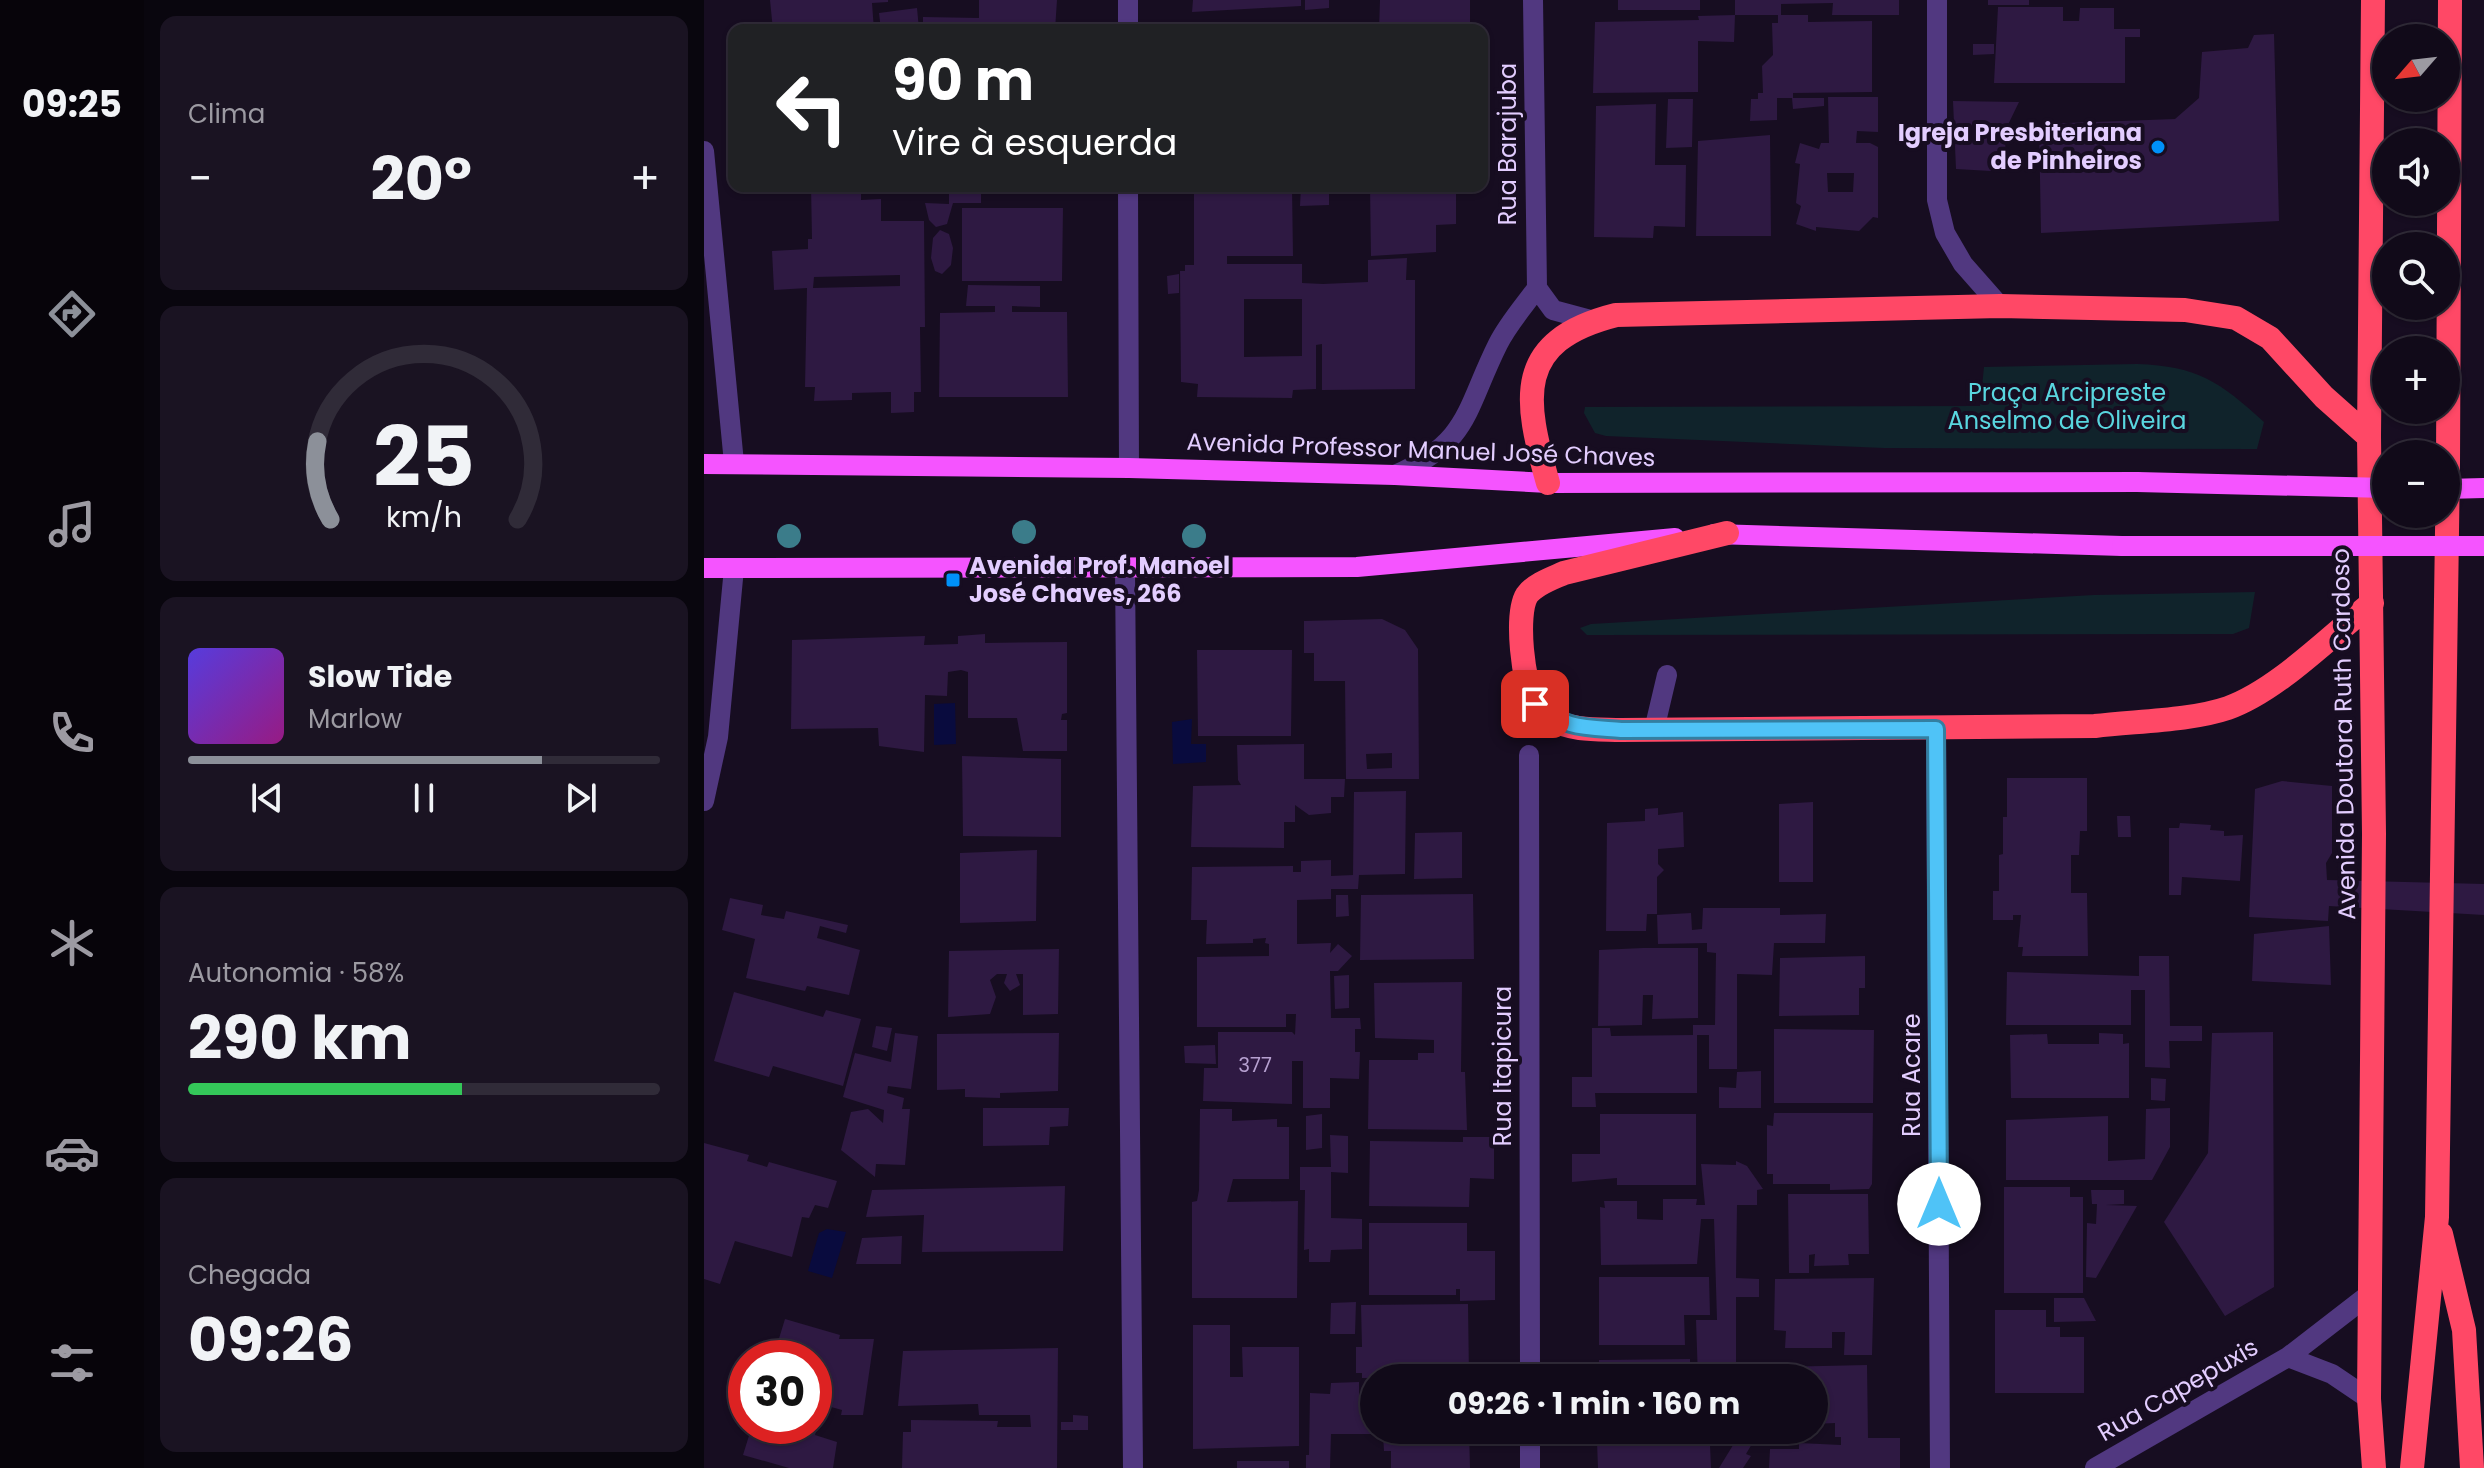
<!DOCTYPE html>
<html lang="pt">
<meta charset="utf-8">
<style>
:root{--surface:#110a19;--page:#1a1322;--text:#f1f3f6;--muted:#9c9aa2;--line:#302b38;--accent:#8c9099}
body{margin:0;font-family:Poppins,sans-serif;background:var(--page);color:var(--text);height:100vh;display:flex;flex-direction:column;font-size:30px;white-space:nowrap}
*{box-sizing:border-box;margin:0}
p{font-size:26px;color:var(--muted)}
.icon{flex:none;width:44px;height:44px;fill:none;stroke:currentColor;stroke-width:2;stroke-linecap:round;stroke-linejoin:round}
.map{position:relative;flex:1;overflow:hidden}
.drawer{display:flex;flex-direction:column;gap:16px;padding:16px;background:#09060e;width:560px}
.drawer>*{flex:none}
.guide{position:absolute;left:24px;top:24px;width:760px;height:168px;border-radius:16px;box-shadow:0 2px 6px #0004,0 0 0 2px var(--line);background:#202124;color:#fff;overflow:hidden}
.needle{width:52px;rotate:242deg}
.tools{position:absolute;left:1668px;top:24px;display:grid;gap:16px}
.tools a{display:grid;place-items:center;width:88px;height:88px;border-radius:50%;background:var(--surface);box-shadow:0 2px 6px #0004,0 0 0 2px var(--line);font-size:40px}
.speed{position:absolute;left:24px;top:1340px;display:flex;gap:16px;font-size:40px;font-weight:700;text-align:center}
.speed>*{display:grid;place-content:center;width:104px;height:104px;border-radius:50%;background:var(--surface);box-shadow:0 2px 6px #0004,0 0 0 2px var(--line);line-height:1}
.speed .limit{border:12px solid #d22;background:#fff;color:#111}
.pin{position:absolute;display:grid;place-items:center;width:68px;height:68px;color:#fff;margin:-34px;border-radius:16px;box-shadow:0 4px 12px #0006}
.me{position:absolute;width:88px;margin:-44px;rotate:0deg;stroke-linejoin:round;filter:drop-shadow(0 0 6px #0008)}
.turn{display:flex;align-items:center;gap:28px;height:168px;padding:0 32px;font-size:36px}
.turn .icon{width:104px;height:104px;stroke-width:2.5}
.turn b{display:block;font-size:56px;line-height:68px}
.big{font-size:60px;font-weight:700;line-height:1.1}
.drawer .card{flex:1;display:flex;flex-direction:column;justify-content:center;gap:12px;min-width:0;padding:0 28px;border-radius:16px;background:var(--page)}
.drawer .dial{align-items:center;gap:0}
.dial svg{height:208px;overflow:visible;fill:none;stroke:var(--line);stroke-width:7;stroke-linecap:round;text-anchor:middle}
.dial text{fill:var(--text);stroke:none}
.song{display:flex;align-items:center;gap:24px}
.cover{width:96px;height:96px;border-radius:12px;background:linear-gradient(135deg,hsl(250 70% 55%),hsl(310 70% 35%))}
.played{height:8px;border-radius:4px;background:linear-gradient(90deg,var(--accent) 75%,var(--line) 75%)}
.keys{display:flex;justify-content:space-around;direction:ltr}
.heat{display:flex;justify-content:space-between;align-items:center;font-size:44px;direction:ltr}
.charge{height:12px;border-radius:6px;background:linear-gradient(90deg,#34c759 58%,var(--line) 0)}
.trip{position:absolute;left:656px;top:1364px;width:468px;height:80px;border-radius:40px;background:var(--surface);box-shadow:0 2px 6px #0004,0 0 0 2px var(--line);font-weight:700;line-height:80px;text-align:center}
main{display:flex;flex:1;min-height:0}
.tab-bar{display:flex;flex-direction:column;width:144px;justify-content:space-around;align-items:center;background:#07040a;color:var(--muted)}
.tab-bar .icon{width:56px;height:56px}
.tab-bar .on{color:var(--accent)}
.tab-bar b{font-size:36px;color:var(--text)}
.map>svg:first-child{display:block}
.green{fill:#10232b}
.water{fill:#090b3e}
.building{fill:#2e1942;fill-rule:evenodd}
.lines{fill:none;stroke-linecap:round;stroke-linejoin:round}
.minor{stroke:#513880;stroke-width:20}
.major{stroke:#f554ff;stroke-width:20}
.highway{stroke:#ff4866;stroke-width:24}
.major-bridge{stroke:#f554ff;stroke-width:20}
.tree{fill:#3b7c8a}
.route-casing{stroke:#337fa1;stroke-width:20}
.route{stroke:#4fc3f7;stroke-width:14}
.poi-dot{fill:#0091f8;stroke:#170d21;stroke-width:3}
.labels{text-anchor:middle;stroke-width:8;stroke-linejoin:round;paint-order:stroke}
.number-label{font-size:20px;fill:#b6a0d0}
.poi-label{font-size:24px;font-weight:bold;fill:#e3cdff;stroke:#170d21;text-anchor:end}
.street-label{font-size:24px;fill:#e3cdff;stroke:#170d21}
.park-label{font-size:24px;fill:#59d6df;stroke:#170d21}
</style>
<main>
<nav class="tab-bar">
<b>09:25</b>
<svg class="icon on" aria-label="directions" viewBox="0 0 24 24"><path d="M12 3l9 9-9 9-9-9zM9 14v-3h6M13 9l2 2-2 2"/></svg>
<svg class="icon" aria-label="music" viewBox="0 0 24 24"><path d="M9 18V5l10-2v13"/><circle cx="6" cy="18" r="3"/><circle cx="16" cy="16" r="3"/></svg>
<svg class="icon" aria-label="phone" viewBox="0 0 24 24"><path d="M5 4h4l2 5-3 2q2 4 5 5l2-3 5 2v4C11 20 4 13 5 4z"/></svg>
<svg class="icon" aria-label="climate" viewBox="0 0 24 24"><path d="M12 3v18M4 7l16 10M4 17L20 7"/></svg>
<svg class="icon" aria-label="car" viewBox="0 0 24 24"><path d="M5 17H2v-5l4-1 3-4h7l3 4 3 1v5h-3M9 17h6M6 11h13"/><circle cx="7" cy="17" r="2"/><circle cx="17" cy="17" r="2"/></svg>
<svg class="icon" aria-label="filters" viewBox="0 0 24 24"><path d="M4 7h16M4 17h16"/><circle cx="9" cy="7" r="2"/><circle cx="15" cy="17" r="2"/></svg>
</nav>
<section class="drawer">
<div class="card"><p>Clima</p>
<div class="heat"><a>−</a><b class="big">20°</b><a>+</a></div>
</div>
<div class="card dial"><svg viewBox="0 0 100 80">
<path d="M14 69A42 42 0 1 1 86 69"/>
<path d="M14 69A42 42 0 0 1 9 39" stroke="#8c9099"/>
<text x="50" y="56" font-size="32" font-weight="700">25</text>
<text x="50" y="72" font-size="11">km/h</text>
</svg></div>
<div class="card">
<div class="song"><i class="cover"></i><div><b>Slow Tide</b><p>Marlow</p></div></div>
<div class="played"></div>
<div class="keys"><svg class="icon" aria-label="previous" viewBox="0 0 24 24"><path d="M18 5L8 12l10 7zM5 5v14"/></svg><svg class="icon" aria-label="pause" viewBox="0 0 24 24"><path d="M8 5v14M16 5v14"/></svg><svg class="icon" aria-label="next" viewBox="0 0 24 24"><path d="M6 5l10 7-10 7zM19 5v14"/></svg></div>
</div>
<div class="card"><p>Autonomia · 58%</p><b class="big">290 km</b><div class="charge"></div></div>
<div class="card"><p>Chegada</p><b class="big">09:26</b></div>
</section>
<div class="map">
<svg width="1780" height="1468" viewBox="0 0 1780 1468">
<rect width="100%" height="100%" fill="#170d21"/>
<path class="green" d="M1433,364C1494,366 1516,382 1560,422L1553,449L1180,448L902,436L891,433L880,413L881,407L1276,406L1280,367Z
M1551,592L1545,628L1529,634L883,635L876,628L887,624L1390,595Z"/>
<path class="water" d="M251,703L252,744L230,745V704Z
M488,719L487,744H502V762L469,764L468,722Z
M123,1229L142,1232L128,1278L104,1271L115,1233Z"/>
<path class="building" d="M66,0H184V2L168,3L170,30H69Z
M275,0H353L351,30H219V17L275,18Z
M489,0H597V6L488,12Z
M601,0H625V8L601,10Z
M676,0H766V30H675Z
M914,0H996V10H914Z
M1031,0H1195V15H1128L1129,3L1077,4V15H1104V22L1168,21V92L1089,93V98H1120V106L1089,109L1088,98H1073V120L1046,121L1047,99H1054V93H1059L1058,66L1069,55L1068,23H1074V15H1031Z
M1284,0H1325V5H1284Z
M1294,7H1359V21H1375L1376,8H1410V29H1436V37H1421V83H1290Z
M213,8L215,29L177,30L175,13Z
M1031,15L1030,42L994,41V92L889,93L891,22L995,20L994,16Z
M1570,34L1575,221L1337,233L1335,124L1471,119L1495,98L1498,52L1544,48L1550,35Z
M1269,44H1290V54L1269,55Z
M1124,97H1174V132L1153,131L1152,143H1166L1174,147V218L1169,217L1155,231L1112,227V231L1092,224L1097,206L1092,203L1096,164L1091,163L1096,143L1115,149L1117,143H1125ZM1123,173H1150L1149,192H1124Z
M964,99H989L988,147L962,148Z
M1249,101L1315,102L1300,133L1304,172L1252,169Z
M952,104L951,165H982L981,227L950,226L949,238L890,237L892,106Z
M1066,135L1067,236H992L994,141Z
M107,186H157V200L177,199V221H220L221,327H216L217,392H210V412L187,413V392L148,393V400L110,401L111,387H101L103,288L70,290L68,251L104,249V239H108ZM196,275V286L109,288L110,277Z
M245,186H328V189H322V194L277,193V203H249L243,224L232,227L225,220L221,203L245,204Z
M597,186H625V205L596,206Z
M666,186H752V224L732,225V252L667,256Z
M588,187L589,256H523V264H598V283L619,284L664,282V260L703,258L702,280H711V389L618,390V344L612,345V389L589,390L588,398L493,397L494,384L477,382L476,271H481V265H490V189ZM540,299H598V356L540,357Z
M258,208H359L358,281H258Z
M236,230L245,234L249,248L247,265L238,274L231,271L227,258L229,238Z
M475,274V293L464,294L463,276Z
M264,285L336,286V307L308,306V312H363L364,397H235L236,313L291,312V306H262Z
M678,619L701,630L714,649L715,779H642L641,681H610V653H600V621ZM688,753V768L663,769L662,754Z
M281,634V643L363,642V713L358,714L357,720H363V751H319L313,718H264V672L257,670L244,672L243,696L221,695L220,752L175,746L174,728L87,729L88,640L221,636L220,645L254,644V636Z
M493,650H588L587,736H494Z
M600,744V779H641L640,797H627V813L605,815L591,805V822H580V848L487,847L489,786L537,785L534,780L533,745Z
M258,756L357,759V837L259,836Z
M1303,778H1383V831H1376L1375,855H1367V893H1383L1384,956H1318L1319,947H1314L1317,915H1309V920H1289V891H1295V855L1299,854V817H1303Z
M1578,781L1628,786V853L1622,863L1623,880L1780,884V915L1625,906L1624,921L1545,917L1551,789Z
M702,791L701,874L655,875L654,889H627V899L593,900V944L627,943L626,953L634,944L648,956L634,971H626L627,1018H656L657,1029H651V1052H656L655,1079L626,1078V1108H599V1061H588V1104L499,1101L500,1068H514V1032H588L591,1035L592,1014H582V1027H493V957L565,956V944L561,943L562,938L549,939V943L502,944L503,920H487L488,867L589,866V872H597V861L627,860V876L649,875L650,792Z
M1109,802V882H1075V804Z
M954,808V815L979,812L980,847L954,849V864L960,870L953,877V914H943L942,931H902L903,823L941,821V809Z
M1413,816H1426L1427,837H1414Z
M1476,823L1507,825L1506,830L1520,831V836L1539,835L1536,881L1478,877L1477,895H1465V828H1475Z
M758,832V878L710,879L711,833Z
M333,850L332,921L256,923V853Z
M769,894L770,959L656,960L657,895Z
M632,895H644L645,916L632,917Z
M26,898L59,905L57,915L80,919L82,911L144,925L142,933L116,926L113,938L156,950L145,995L103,986L101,991L42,978L51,939L18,930Z
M999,908H1076V915L1122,914L1121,943H1070L1068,975L1033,974V1069H1005V1035H993V1093H891L892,1107H868V1077H888V1028H906L907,1036L989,1035V1025H1011L1012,953L1003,952V943L954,944L953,915L987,913L988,930L998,929Z
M1625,926L1627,985L1548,981L1550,934Z
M939,948H994V1018L948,1019L949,995H939L938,1025L894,1026L895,950Z
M355,949L354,1014L319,1015V974H312L316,985L306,991L300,983L303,974H293L286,980L292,997L286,1014L244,1017L245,951Z
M1161,956V988H1155V1015L1075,1016L1076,958Z
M1435,956H1465L1466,1026H1498V1041H1465L1466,1068L1441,1067V990H1427V1025H1302L1303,972L1435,976Z
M645,975V1008L631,1009L630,976Z
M758,982L757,1072H761L763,1130L664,1129L665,1060H714V1053H730V1040L671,1038L670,983Z
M30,992L119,1017L122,1010L157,1019L139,1086L69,1066L65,1077L10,1061Z
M172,1026L188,1028L183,1051L168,1047Z
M1070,1029L1170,1030L1169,1103H1070Z
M1569,1032L1570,1287L1521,1316L1460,1222L1504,1153L1508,1033Z
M191,1033L214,1036L207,1089L184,1086L183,1093L200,1098L198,1109H206L201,1165L172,1164L171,1177L137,1150L147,1112L164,1109L179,1123L180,1110L139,1097L151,1053L187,1062Z
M355,1033L354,1091L296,1093V1098L261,1097V1089L233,1090V1034Z
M1395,1033L1419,1034V1044L1425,1043V1098H1307L1306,1035L1343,1034L1344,1044H1395Z
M511,1045L512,1064L481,1063L480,1046Z
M1057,1071V1108H1015V1087L1032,1088L1033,1072Z
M1447,1078L1462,1079L1461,1101L1447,1100Z
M279,1108H365L364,1126L346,1127L345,1145L279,1146Z
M1466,1108V1147L1448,1180H1302V1120L1404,1116V1161L1441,1159L1442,1109Z
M496,1109H528V1121L573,1119V1127H585V1179H529L523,1202L594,1201L593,1298H488V1202L493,1201L495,1190Z
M1070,1113H1169L1168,1184L1165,1189L1126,1190V1184H1069V1174H1063V1125L1069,1126Z
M618,1114V1148L602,1150V1116Z
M896,1114H992V1185H913V1178L868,1182V1154H896Z
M626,1135L644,1136V1173L627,1172V1218L658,1219V1249L627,1250L626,1262H605V1249L600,1250L601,1190H596V1167H627Z
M759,1137H790V1179L766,1178L765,1207L665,1206L666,1141L759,1142Z
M0,1143L45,1155L43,1161L63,1167L65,1162L133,1181L124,1208L111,1205L105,1218L98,1217L88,1257L31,1241L16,1284L0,1279Z
M1032,1161L1043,1166L1059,1189L1053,1190V1205H1033L1032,1278L1055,1279V1297H1032V1378H994L992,1320H1013L1010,1219H997L993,1264L897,1265L896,1207L901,1208L900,1201H933V1219L959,1220V1199H993L992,1205H1001L997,1164L1032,1165Z
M361,1186L359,1251L218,1252L220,1215L162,1217L168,1190Z
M1300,1187H1366V1197H1379V1293H1300Z
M1387,1190H1420V1204L1402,1205L1433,1206L1392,1278L1382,1277L1383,1223L1392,1224L1393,1204H1388Z
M1084,1194H1164L1165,1254H1144L1145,1265L1110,1266L1111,1254L1105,1255V1273H1085Z
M665,1223H763V1251H791V1300L756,1301V1289H752V1295H665Z
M198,1236L197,1264H152L158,1238Z
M895,1277H1005L1006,1315H980L981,1345H895Z
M1170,1278L1168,1355H1140L1141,1332H1128V1348H1081L1082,1331L1070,1330L1071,1279Z
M1350,1298H1380L1392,1321L1350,1322Z
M652,1302L651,1334H626L627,1303Z
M764,1304L765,1377L658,1378V1373H652V1347H658L657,1305Z
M1291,1310H1342V1327H1356V1337H1380V1393H1291Z
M81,1319L136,1335L135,1339H170L159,1415H137L138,1410L120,1405L111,1435L133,1442L129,1468H85L39,1455L48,1426H110V1358H69Z
M489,1325H526V1377H539L538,1347H595V1446L489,1449Z
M354,1348L353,1468H198L199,1432H207V1420L294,1421L293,1427H327L326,1415H275L274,1404L194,1406L199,1351Z
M986,1359V1378H868V1364H895V1360Z
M1163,1365L1164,1438H1196V1468H1065L1066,1449H1095V1443L1137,1445V1437H1131V1423L1110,1424V1378H1071V1367Z
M655,1382V1403H670V1430H765L766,1468H687V1451H680L679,1434H627L626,1468H602V1455H605L606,1393L626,1394L627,1383Z
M369,1415L384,1416V1430H357V1422H369Z
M902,1436H956L955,1442L1006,1445L1007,1468H894L893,1442H902Z
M1034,1437H1052L1042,1454L1047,1456L1039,1468H1015Z
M533,1461H585V1468H533Z"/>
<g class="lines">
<path class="minor" d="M424,0V30
M829,0L833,288L849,310L890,321
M1233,0V200L1241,233L1259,264L1296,306
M0,151L30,463
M424,186L425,468
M691,475C766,442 761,410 794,344C804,324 820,306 833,288
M421,569L429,1468
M1232,729L1236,1468
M950,730L963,675
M825,755L826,1378
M0,801L14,737L30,568
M1584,1357L1628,1374L1665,1399
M826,1430V1468
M1391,1468L1584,1357L1667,1293"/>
<path class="major" d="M0,464L425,468L691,475L844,483L1433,482
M1010,534L1418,546
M0,568L653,567L971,538"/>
<path class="highway" d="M1669,0L1665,437L1670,834L1665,1399L1670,1468
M844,483C820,399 809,341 912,315L1296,306L1481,310L1532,318L1566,338L1620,397L1665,437
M1023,533L860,573C849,578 831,584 823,595C811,614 819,685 831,704C835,709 845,717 850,720C868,731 896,729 917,730L1391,726C1431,721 1486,721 1524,708C1574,690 1626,636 1668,603
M1737,1234L1760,1330L1768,1468
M1708,1468L1733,1217L1744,463L1746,0"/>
<path class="major-bridge" d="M1433,482L1682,488
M1742,489L1780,488
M1418,546H1780"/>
</g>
<g class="tree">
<circle cx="320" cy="532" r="12"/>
<circle cx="85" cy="536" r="12"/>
<circle cx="490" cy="536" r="12"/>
</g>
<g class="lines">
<g class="route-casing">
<path id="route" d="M831,704C861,729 880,727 917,730L1232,729L1235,1204"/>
</g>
<use href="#route" class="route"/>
</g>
<g class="poi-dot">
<circle cx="1454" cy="147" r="8"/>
<rect x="241" y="572" width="16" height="16" rx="4"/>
</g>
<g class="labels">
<g class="number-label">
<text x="551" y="1072">377</text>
</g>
<g class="poi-label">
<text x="1438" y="141">Igreja Presbiteriana<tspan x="1438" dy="28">de Pinheiros</tspan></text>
<text x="265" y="574" text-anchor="start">Avenida Prof. Manoel<tspan x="265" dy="28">José Chaves, 266</tspan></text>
</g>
<g class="street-label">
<text transform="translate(804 144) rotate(-90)" y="8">Rua Barajuba</text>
<text transform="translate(717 450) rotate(2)" y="8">Avenida Professor Manuel José Chaves</text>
<text transform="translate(1640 734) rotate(-91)" y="8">Avenida Doutora Ruth Cardoso</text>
<text transform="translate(799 1066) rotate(-90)" y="8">Rua Itapicura</text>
<text transform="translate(1208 1075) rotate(-90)" y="8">Rua Acare</text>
<text transform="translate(1474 1390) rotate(-30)" y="8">Rua Capepuxis</text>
</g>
<g class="park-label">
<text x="1363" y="401">Praça Arcipreste<tspan x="1363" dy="28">Anselmo de Oliveira</tspan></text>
</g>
</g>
</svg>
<div class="tools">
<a><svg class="needle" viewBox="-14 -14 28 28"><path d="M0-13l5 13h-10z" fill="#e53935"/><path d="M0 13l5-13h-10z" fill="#9c9aa2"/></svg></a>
<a><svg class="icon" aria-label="sound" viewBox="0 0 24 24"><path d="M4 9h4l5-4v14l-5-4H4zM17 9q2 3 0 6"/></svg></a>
<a><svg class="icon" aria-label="search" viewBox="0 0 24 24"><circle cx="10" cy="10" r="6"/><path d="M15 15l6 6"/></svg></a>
<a>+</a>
<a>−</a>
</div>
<div class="speed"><div class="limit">30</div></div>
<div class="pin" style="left:831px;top:704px;background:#d93025"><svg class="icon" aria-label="arrive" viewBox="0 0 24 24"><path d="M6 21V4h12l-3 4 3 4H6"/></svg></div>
<svg class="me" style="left:1235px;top:1204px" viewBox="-20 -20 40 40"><circle r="19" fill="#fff"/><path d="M0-13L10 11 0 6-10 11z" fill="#4fc3f7"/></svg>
<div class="trip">09:26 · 1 min · 160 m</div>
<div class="guide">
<div class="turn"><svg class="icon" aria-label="left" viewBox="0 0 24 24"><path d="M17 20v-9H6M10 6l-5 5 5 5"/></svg><div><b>90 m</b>Vire à esquerda</div></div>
</div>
</div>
</main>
